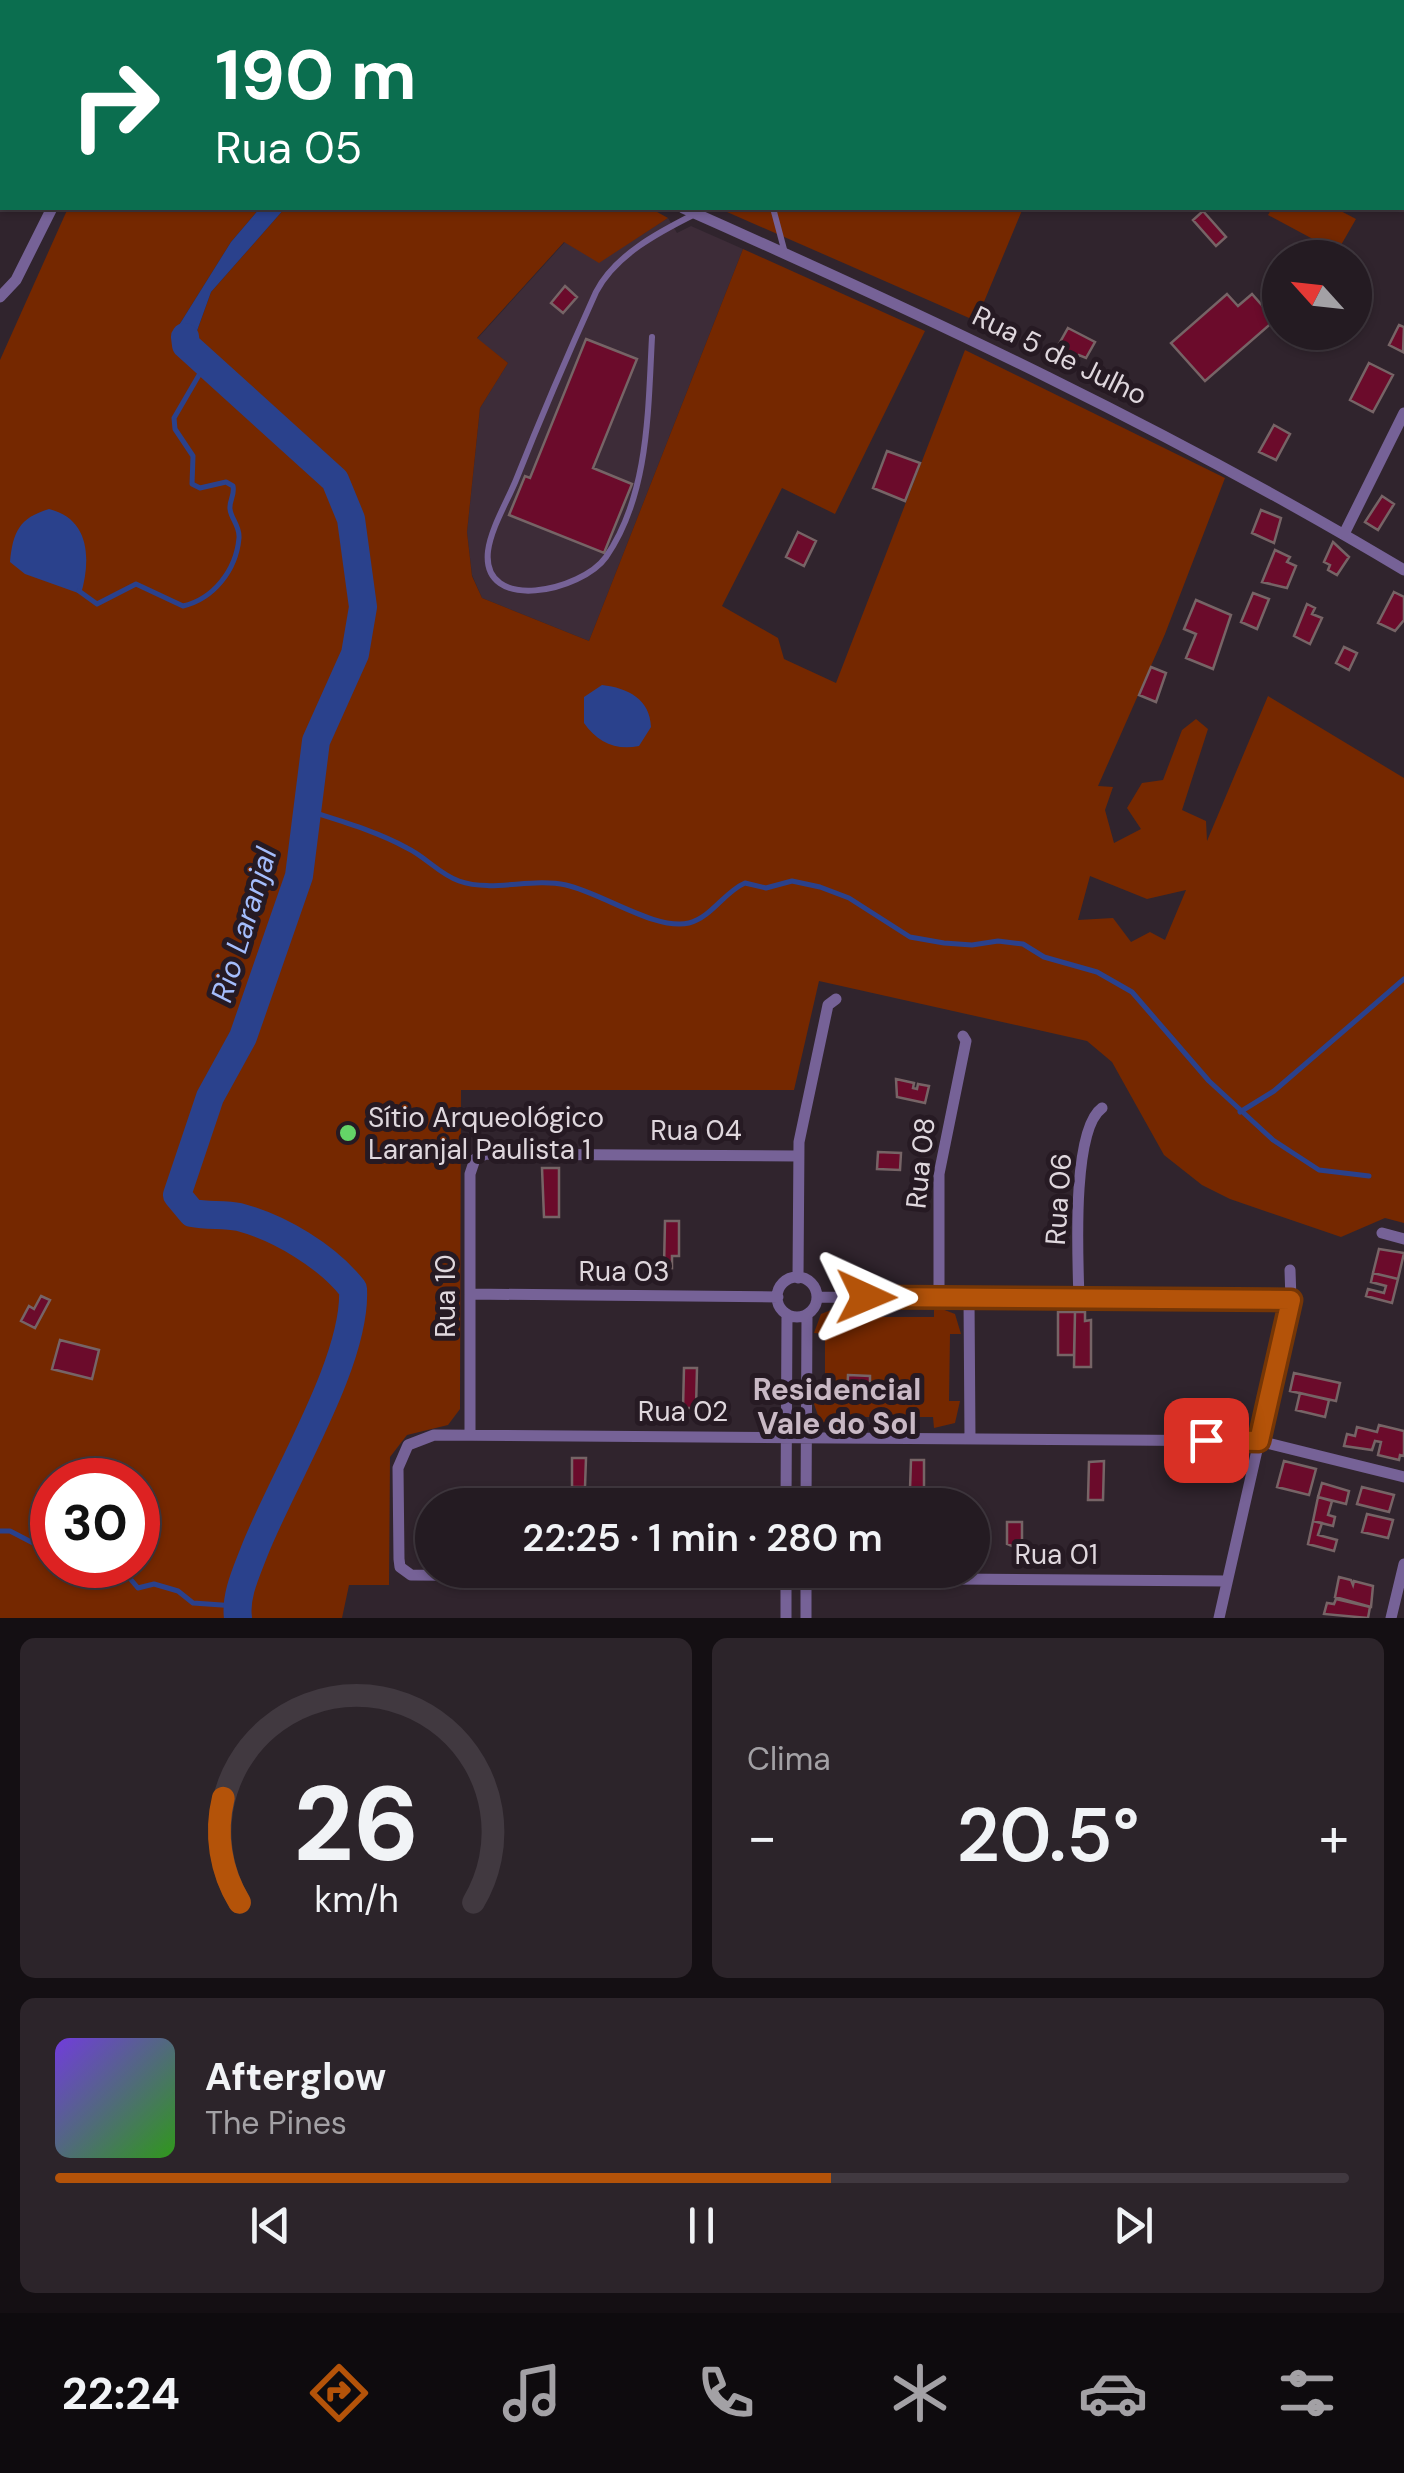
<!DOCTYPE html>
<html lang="pt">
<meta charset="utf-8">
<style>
:root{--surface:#241b22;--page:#2c242a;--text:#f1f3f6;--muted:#a3a1a5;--line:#413940;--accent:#b45309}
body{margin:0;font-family:"DM Sans",sans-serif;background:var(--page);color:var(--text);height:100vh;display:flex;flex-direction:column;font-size:38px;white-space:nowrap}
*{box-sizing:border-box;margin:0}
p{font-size:32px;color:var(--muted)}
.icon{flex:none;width:55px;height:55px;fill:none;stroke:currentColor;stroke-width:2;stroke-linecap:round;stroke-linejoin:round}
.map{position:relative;height:1618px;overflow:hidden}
.details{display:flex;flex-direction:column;gap:20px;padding:20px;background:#140f13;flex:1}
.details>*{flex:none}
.guide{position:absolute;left:0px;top:0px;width:1405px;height:210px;box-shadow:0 2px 8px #0004,0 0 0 2px var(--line);background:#0b6e4f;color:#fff;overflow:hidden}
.needle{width:65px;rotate:297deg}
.tools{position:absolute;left:1262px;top:240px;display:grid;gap:20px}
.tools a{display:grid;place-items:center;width:110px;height:110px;border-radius:50%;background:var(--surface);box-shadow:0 2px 8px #0004,0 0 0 2px var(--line);font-size:50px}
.speed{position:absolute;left:30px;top:1458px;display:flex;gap:20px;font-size:50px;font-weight:700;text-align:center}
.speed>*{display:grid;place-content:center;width:130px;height:130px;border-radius:50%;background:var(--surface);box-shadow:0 2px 8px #0004,0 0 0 2px var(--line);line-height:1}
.speed .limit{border:15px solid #d22;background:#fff;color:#111}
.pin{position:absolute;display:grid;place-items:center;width:85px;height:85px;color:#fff;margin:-42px;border-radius:20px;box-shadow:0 5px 15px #0006}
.me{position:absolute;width:110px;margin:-55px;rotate:91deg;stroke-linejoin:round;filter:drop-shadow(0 0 8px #0008)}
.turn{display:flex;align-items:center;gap:35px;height:210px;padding:0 50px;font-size:45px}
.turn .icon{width:130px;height:130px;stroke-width:2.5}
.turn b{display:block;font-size:70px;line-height:85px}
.big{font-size:75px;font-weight:600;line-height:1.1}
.details .widget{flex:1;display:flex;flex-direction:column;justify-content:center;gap:15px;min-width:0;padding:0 35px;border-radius:15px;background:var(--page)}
.details .dial{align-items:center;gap:0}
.dial svg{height:260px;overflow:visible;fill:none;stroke:var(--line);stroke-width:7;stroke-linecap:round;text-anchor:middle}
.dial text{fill:var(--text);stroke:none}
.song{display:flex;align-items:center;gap:30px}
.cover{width:120px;height:120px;border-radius:15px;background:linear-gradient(135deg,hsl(260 70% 55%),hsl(110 70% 35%))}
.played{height:10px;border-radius:5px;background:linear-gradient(90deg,var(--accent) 60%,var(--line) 60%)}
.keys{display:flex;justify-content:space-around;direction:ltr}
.heat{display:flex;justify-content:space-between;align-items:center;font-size:55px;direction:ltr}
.details .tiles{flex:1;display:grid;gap:20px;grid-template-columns:1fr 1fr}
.widget:last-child{grid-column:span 2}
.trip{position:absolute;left:415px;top:1488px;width:575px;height:100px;border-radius:50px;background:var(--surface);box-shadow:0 2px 8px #0004,0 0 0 2px var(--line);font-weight:600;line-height:100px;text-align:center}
.menu{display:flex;height:160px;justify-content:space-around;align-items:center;background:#0e0b0e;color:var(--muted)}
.menu .icon{width:70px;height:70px}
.menu .active{color:var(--accent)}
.menu b{font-size:45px;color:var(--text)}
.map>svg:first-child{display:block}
.built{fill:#3d2c38}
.green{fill:#752800;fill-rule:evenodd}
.water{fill:#2a418c}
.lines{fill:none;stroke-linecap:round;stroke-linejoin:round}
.stream{stroke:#2a418c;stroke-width:5}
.river{stroke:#2a418c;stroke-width:28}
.building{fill:#6b0b2b;stroke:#766466;stroke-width:2.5}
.service{stroke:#766297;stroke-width:6}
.minor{stroke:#766297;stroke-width:11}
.route-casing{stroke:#753606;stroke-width:25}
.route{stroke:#b45309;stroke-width:18}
.poi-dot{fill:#64d467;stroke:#261a23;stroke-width:4}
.labels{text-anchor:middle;stroke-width:10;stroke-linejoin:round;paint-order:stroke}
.street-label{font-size:28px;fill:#dfd7dd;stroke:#261a23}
.poi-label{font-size:28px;fill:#dfd7dd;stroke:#261a23;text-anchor:start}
.water-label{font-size:30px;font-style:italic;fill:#a4bdfc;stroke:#261a23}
.neighbourhood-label{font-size:30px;font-weight:bold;fill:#c9b9c5;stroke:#261a23}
</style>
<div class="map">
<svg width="1404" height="1618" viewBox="0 0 1404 1618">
<rect width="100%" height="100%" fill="#30242d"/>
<path class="built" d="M668,218L677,233L691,226L743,249L589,641L482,598L472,575L467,532L480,408L508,363L477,339L565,242L599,262Z"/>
<path class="green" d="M698,0H1242L1244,2H697Z
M68,208H260L231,242L176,330L205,362L193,342L211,292L285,208H650L668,218L599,263L564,242L477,338L508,363L480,408L467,532L472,576L482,598L589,641L743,249L925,331L835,514L782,488L722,606L778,638L784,659L836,683L965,350L1225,478L1165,634L1098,786L1113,787L1105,810L1114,843L1141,829L1127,808L1142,783L1163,780L1182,730L1196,719L1208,729L1182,810L1206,821L1207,841L1268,696L1404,778V1223L1385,1218L1341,1237L1230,1199L1202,1185L1164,1155L1112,1062L1087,1041L819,981L794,1090H461L460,1409L448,1425L407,1435L390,1457L389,1585H349L342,1618H0V360ZM1090,876L1147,899L1186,890L1165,940L1150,932L1131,942L1113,918L1078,920ZM52,1480H138V1565H52Z
M718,208H1023L976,321Z
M1272,208H1335L1356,219L1337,252L1268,215Z
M841,1306L842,1317H934V1306L955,1314L961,1334H950L949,1401H960L955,1423L934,1428L933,1417H841V1428L820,1421L813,1401L825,1400V1334L814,1333L821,1314Z"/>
<path class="water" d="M260,208H285L211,292L193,342L206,363L181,353L176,330L231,242Z
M49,509C90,519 91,559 81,594L25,574L10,562C13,532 19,518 49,509Z
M602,685C628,688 650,699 651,727L639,746C616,751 597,742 584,723V697Z"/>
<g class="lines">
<path class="stream" d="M678,0L682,2
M79,591L97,604L136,584L183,606C213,599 236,571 239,538C240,526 231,519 230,509C229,500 235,496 233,486L226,482L200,488L192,484L193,456L175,429L174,418L206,363
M306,810C340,821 376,831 407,848C426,857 439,874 459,881C493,893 531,877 566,885C602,893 656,931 689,923C712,917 724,892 745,883L766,888L792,881L820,887L849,898L910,937L944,943L972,945L998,941L1023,944L1044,957L1097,972L1132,992L1209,1081L1273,1140L1319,1170L1369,1176
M1240,1112L1274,1091L1404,979
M0,1531H10L37,1545
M48,1554L52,1558
M63,1565L77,1570L97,1565
M104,1565L122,1569L138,1588L154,1584L178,1591L193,1603L236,1606"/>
<path class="river" d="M185,337L186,345L335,480L351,519L363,607L355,654L316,741L299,876L243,1037L210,1097L177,1195L192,1213C208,1216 224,1214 239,1217C280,1228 327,1256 353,1289C357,1361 282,1480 254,1552C246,1573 235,1596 238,1618"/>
</g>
<path class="building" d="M1203,211L1226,237L1216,246L1193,220Z
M565,286L577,297L563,313L551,303Z
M1227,294L1238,306L1252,294L1275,320L1205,381L1171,343Z
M1399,325L1404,327L1403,352L1389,345Z
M1068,328L1095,342L1086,358L1079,355L1077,359L1062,351L1065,347L1059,344Z
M586,339L637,359L593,468L632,484L604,553L509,515L525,476L530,478Z
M1369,363L1393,375L1373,412L1350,400Z
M1274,425L1290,434L1276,460L1259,452Z
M887,451L920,463L905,501L873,488Z
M1382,496L1394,504L1378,530L1365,522Z
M1261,510L1281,518L1274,543L1252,533Z
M798,532L816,541L804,566L786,557Z
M1333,542L1349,557L1337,575L1328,570L1330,565L1324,562Z
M1275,550L1290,557L1287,562L1296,566L1287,588L1262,582Z
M1394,592L1404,597V620L1395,631L1378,623Z
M1253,593L1269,599L1257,629L1241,622Z
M1196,600L1231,615L1213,669L1186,658L1196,634L1184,629Z
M1307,604L1315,608L1312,614L1322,618L1310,644L1294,636Z
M1344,647L1357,653L1349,670L1336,663Z
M1151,667L1166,673L1156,702L1139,695Z
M896,1079L914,1083L913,1088L917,1089L918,1084L929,1086L925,1103L897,1097Z
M878,1152L901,1153L900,1170L877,1169Z
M542,1168H559V1217H544Z
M665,1221H679V1256H672V1268L664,1267Z
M1379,1249L1404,1253L1398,1279L1373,1273Z
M1373,1273L1398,1279L1392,1303L1366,1296L1368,1289L1384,1293L1386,1286L1371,1282Z
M41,1296L50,1300L35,1328L21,1321L29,1306L34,1309Z
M1058,1312H1075L1074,1355H1058Z
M1075,1312H1085V1321L1091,1320V1367H1074Z
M60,1340L99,1350L92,1379L52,1369Z
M684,1368H697L696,1408H683Z
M1294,1373L1340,1383L1336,1401L1290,1391Z
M848,1375L870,1376V1401H847Z
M1300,1393L1329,1400L1325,1417L1296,1410Z
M1379,1425L1404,1431V1456L1400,1455L1399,1460L1378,1455L1381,1442L1375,1441L1372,1450L1344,1446L1347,1434L1355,1436L1357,1427L1377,1432Z
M572,1458H586L585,1487H572Z
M911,1460H924V1489H910Z
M1104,1461L1103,1500H1088L1089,1462Z
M1284,1461L1316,1469L1309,1495L1277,1487Z
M1322,1483L1349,1491L1346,1504L1318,1497Z
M1362,1487L1394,1495L1389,1512L1357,1504Z
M1318,1497L1332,1501L1328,1515L1335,1517L1333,1526L1313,1521Z
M1367,1514L1393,1520L1388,1538L1362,1532Z
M1313,1521L1322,1523L1318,1535L1337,1540L1334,1551L1308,1544Z
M1007,1522H1022V1550L1007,1544Z
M1339,1577L1351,1580L1353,1585L1354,1581L1373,1586L1371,1607L1335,1597Z
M1336,1599L1370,1607L1368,1618L1324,1614L1327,1603L1334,1604Z"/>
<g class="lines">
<path class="service" d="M844,2L845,0
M773,208L785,253
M652,337C648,410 649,495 606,557C582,591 481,614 488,551C491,528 507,502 516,480C541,417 568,354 596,292C615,255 659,232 695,214"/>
<path class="minor" d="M94,0L98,2
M683,208C929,317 1172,431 1404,570
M0,297L16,280L52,208
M1344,534L1404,413
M1382,1233L1404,1239
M777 1297a20 20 0 1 1 40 0a20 20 0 1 1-40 0Z
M798,1278L799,1142L828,1005L836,999
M470,1294L778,1297
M817,1297L1291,1300
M939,1298V1174L966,1041L963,1036
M969,1298L970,1439
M1079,1299C1078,1261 1071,1130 1102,1108
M470,1435V1174L475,1159L486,1154L798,1156
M786,1505L787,1314
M806,1505L807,1315
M1227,1581L411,1575L400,1567L399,1559L398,1468L408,1445L434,1435L1259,1441L1404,1477
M786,1618V1574
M806,1618V1572
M1219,1618L1291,1300L1290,1270
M1391,1618L1404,1564"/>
</g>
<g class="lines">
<g class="route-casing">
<path id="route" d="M866,1297L1291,1300L1259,1441L1206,1440"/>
</g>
<use href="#route" class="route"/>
</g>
<circle class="poi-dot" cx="348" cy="1133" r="10"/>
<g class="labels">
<g class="street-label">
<text transform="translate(1060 355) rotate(26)" y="10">Rua 5 de Julho</text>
<text x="696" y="1140">Rua 04</text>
<text transform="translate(920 1163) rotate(-84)" y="10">Rua 08</text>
<text transform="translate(1058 1199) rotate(-86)" y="10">Rua 06</text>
<text x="624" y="1281">Rua 03</text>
<text transform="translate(445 1296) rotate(-90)" y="10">Rua 10</text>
<text x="683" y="1421">Rua 02</text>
<text x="1056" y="1564">Rua 01</text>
</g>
<g class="poi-label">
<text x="368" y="1127">Sítio Arqueológico<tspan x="368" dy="32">Laranjal Paulista 1</tspan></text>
</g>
<g class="water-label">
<text transform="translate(244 925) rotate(-73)" y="10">Rio Laranjal</text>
</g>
<g class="neighbourhood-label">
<text x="837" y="1400">Residencial<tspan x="837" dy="34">Vale do Sol</tspan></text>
</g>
</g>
</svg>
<div class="tools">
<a><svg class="needle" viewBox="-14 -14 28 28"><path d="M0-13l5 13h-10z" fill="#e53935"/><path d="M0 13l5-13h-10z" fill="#a3a1a5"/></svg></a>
</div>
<div class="speed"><div class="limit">30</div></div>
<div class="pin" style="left:1206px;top:1440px;background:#d93025"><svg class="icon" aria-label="arrive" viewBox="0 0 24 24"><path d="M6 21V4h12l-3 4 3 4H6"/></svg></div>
<svg class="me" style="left:866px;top:1297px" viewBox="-20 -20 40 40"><path d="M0-17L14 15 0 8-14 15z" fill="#b45309" stroke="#fff" stroke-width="4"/></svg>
<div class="trip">22:25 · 1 min · 280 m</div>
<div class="guide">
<div class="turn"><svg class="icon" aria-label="right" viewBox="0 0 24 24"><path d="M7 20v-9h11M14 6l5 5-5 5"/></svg><div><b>190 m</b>Rua 05</div></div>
</div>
</div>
<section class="details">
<div class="tiles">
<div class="widget dial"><svg viewBox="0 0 100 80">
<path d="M14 69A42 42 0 1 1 86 69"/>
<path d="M14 69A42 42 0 0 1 9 37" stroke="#b45309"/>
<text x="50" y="56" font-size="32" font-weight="700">26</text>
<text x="50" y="72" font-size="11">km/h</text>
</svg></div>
<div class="widget"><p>Clima</p>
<div class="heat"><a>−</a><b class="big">20.5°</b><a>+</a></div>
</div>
<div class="widget">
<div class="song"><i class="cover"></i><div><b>Afterglow</b><p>The Pines</p></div></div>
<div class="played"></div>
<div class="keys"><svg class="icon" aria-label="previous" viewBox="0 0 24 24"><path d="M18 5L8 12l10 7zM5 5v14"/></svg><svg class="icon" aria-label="pause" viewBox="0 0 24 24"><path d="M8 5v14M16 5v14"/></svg><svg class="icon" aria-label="next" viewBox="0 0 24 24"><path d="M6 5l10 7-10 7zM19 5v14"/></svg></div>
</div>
</div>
</section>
<nav class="menu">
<b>22:24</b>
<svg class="icon active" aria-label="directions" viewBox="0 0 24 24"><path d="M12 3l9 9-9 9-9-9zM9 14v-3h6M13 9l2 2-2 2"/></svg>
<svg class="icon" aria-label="music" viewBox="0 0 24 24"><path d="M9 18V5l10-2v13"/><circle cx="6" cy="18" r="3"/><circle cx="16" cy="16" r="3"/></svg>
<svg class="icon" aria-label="phone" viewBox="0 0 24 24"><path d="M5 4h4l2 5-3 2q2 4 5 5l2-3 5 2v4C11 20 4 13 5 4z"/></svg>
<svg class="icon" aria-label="climate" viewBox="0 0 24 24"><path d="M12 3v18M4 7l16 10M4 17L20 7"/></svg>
<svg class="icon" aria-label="car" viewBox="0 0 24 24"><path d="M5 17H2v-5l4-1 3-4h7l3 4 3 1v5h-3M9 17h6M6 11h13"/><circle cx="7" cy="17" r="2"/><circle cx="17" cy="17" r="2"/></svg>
<svg class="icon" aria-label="filters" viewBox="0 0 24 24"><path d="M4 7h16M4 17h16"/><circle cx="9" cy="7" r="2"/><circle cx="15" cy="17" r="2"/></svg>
</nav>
